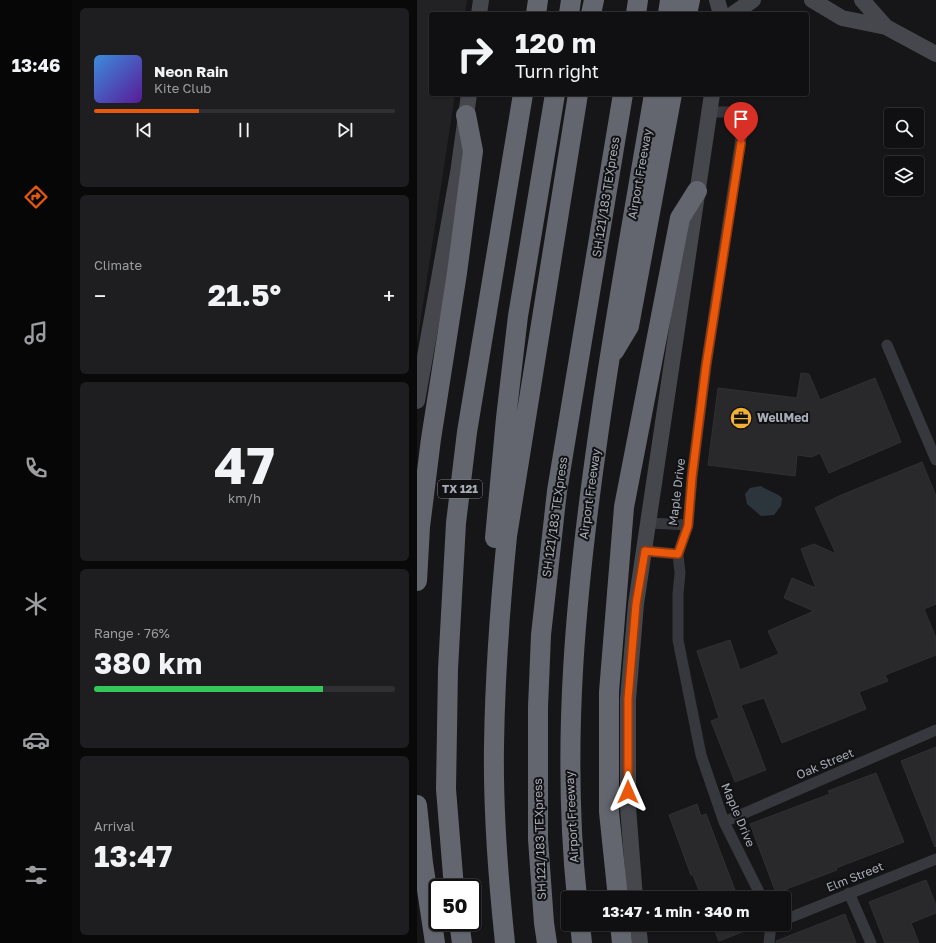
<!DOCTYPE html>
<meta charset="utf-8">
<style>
:root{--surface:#101012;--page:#1e1e20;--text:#f1f3f6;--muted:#9c9d9f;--line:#303032;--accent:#ea580c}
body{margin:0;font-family:"Golos Text",sans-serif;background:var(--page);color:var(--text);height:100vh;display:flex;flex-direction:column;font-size:15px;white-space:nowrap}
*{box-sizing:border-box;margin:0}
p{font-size:13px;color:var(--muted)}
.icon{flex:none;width:22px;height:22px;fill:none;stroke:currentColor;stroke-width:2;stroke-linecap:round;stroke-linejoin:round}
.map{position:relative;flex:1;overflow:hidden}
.drawer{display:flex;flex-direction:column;gap:8px;padding:8px;background:#09090a;width:345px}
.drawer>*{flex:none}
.hud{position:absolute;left:12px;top:12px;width:380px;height:84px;border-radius:4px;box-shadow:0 1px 3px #0004,0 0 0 1px var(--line);background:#101012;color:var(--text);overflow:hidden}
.tools{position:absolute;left:467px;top:108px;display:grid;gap:8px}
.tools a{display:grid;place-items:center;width:40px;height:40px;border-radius:4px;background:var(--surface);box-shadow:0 1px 3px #0004,0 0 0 1px var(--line);font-size:20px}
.speed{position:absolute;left:12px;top:879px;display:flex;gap:8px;font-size:20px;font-weight:700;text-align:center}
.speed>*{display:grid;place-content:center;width:52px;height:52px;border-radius:50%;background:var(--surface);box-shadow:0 1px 3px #0004,0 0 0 1px var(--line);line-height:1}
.speed .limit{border:2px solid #111;border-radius:6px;background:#fff;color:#111}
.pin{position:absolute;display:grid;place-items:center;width:34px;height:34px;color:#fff;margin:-41px -17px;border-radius:50% 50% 50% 0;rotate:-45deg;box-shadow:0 0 4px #0007}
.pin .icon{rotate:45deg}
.me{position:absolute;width:44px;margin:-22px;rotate:0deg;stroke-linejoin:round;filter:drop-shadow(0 0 3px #0008)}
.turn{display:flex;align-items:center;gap:14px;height:84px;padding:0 20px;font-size:18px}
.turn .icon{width:52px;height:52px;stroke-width:2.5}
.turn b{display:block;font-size:28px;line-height:34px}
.big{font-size:30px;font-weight:700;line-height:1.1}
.drawer .tile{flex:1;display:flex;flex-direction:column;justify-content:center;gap:6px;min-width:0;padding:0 14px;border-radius:6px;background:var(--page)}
.drawer .dial{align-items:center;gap:0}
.dial b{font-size:52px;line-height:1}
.song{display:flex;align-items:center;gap:12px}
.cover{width:48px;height:48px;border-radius:6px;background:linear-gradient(135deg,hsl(210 70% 55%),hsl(270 70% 35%))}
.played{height:4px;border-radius:2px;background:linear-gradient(90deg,var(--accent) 35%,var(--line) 35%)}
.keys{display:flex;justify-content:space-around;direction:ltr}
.heat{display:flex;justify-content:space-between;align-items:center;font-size:22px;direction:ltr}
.charge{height:6px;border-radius:3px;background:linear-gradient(90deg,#34c759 76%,var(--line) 0)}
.trip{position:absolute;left:144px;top:891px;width:230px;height:40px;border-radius:4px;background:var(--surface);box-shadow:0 1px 3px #0004,0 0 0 1px var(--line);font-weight:700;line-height:40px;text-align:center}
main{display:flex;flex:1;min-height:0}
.dock{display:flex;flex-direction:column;width:72px;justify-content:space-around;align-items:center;background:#060607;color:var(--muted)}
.dock .icon{width:28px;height:28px}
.dock .selected{color:var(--accent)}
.dock b{font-size:18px;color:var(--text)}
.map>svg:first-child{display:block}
.built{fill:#222225}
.water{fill:#2c353c}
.building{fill:#29292c;stroke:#303034}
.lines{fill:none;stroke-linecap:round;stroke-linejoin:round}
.street{stroke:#37383d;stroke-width:11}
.secondary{stroke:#45474d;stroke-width:16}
.highway{stroke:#63666e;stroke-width:20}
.route-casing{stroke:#983908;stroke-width:10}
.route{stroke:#ea580c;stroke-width:7}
.labels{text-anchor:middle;stroke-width:4;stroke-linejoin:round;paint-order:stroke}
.shield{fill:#111113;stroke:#7b7e86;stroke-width:1}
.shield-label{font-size:11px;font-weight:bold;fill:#a8adb8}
.street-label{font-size:12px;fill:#a8adb8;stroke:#111113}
.poi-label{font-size:12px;font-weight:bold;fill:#a8adb8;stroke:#111113;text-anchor:start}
</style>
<main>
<nav class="dock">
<b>13:46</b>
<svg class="icon selected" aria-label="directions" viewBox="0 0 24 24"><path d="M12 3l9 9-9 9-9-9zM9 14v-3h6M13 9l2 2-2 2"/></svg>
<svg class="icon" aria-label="music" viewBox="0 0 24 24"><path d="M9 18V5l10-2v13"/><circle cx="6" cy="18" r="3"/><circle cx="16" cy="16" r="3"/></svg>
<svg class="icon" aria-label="phone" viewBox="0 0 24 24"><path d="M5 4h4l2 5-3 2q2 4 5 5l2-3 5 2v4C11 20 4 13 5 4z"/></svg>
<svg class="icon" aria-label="climate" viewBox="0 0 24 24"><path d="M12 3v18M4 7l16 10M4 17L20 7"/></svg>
<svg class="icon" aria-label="car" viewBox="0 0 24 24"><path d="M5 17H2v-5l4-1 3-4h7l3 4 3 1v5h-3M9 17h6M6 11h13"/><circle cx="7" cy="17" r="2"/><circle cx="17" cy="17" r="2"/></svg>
<svg class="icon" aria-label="filters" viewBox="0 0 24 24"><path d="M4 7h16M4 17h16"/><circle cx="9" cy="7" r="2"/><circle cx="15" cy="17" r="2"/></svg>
</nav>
<section class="drawer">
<div class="tile">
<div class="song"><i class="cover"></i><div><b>Neon Rain</b><p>Kite Club</p></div></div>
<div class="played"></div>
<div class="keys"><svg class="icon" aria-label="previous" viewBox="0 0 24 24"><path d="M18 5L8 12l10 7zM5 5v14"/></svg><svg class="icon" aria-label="pause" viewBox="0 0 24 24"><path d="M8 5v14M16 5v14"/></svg><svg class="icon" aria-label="next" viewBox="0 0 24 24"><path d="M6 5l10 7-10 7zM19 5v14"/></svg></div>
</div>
<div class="tile"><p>Climate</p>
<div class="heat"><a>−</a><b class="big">21.5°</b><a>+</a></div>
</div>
<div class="tile dial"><b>47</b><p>km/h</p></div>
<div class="tile"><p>Range · 76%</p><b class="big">380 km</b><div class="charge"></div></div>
<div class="tile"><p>Arrival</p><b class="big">13:47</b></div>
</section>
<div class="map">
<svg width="519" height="943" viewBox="0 0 519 943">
<rect width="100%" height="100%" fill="#161618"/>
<path class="built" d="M0,0H50L48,14H14V94H38L0,344Z"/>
<path class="water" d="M344,486C351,491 359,492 365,498L364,506L357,515L344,516L330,504L328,494L333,488Z"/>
<path class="building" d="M384,373L392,374L403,400L458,378L484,442L412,473L403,453L395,457L380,455L378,476L291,465L301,388L380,398Z
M505,462L519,496V604L507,609L519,638V655L468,675L471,681L442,692L449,709L365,743L347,698L324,705L349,770L318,782L294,721L302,718L280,651L313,640L323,670L362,654L351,631L397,611L367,598L375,578L399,588L384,549L397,544L419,554L398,508L422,496Z
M519,747V846L518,847L484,761Z
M459,773L487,842L419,868L420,870L359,893L333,824L413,794L411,791Z
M280,804L284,816L289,814L321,898H285L276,875H274L252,815Z
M509,880L519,905V913L494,923L502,943H468L452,902Z
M428,914L439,943H359V941Z
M295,924H342L343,925L302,941Z"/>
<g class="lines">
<path class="street" d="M292,112H328L289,366L275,477L271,525L261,554L263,573L261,594V640L284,755L307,822L345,898
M470,345L519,460
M232,523L271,525
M228,551L261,554
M307,822L519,730
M432,893L454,943
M367,920L519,859
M352,943L354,924"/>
<path class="secondary" d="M300,0L304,14
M395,0L425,18L469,27L519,54
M445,0L469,27
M62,14L64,0
M316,14L336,0
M0,401L41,173L52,94
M218,898L211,807V699L219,604L295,94
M221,924L223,943"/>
<path class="highway" d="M119,14L121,0
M152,14L154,0
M174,14L177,0
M219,14L221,0
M251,14L253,0
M270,14L273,0
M197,351L212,326L255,94
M78,538L89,418L101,316L138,94
M0,581L3,527L14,439L40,273L56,151L49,115
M0,805L6,863L18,943
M37,888L29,789L31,669L39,523L50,432L106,94
M160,898C144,742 159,590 181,436C197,321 218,208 237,94
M201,898L192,812V692L207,507L263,218L280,191
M42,922L45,943
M163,924L165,943
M203,924L205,943
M88,943C81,877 76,812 77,746C78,675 83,606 90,536L161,94
M130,943L127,923L121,839V707L124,635L140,491L206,94"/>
</g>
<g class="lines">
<g class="route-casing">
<path id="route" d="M211,792V699L219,604L228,551L261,554L271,526L275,477L289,366L324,143"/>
</g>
<use href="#route" class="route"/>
</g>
<defs>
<g id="office-disc" transform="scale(1.15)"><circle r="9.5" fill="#f2b134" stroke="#111113"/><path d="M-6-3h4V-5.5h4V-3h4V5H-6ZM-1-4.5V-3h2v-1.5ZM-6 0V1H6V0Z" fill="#111"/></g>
</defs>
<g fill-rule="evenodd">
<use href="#office-disc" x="324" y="418"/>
</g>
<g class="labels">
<rect class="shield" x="21" y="480" width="44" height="18" rx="3"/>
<g class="shield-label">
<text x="43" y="493">TX 121</text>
</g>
<g class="street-label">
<text transform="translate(223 174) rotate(-80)" y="4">Airport Freeway</text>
<text transform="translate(189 197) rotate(-81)" y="4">SH 121/183 TEXpress</text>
<text transform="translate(260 492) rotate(-83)" y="4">Maple Drive</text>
<text transform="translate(173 494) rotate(-82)" y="4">Airport Freeway</text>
<text transform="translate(138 517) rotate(-82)" y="4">SH 121/183 TEXpress</text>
<text transform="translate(408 764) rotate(-23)" y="4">Oak Street</text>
<text transform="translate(321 815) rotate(67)" y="4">Maple Drive</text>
<text transform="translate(155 817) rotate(-93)" y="4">Airport Freeway</text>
<text transform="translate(123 839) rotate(-92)" y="4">SH 121/183 TEXpress</text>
<text transform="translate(438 877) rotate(-22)" y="4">Elm Street</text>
</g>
<g class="poi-label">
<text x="340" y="422">WellMed</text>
</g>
</g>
</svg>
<div class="tools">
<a><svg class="icon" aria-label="search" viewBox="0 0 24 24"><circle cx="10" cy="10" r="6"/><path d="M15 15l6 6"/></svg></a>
<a><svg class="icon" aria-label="layers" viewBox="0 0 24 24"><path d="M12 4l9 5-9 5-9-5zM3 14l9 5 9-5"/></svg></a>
</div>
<div class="speed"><div class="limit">50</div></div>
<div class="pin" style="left:324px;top:143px;background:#d93025"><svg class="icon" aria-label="arrive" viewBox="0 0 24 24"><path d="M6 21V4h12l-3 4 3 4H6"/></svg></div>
<svg class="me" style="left:211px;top:792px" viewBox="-20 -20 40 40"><path d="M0-17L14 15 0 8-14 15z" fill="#ea580c" stroke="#fff" stroke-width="4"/></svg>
<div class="trip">13:47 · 1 min · 340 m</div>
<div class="hud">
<div class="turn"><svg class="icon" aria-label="right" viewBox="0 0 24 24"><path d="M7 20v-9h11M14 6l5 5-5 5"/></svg><div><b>120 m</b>Turn right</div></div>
</div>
</div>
</main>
